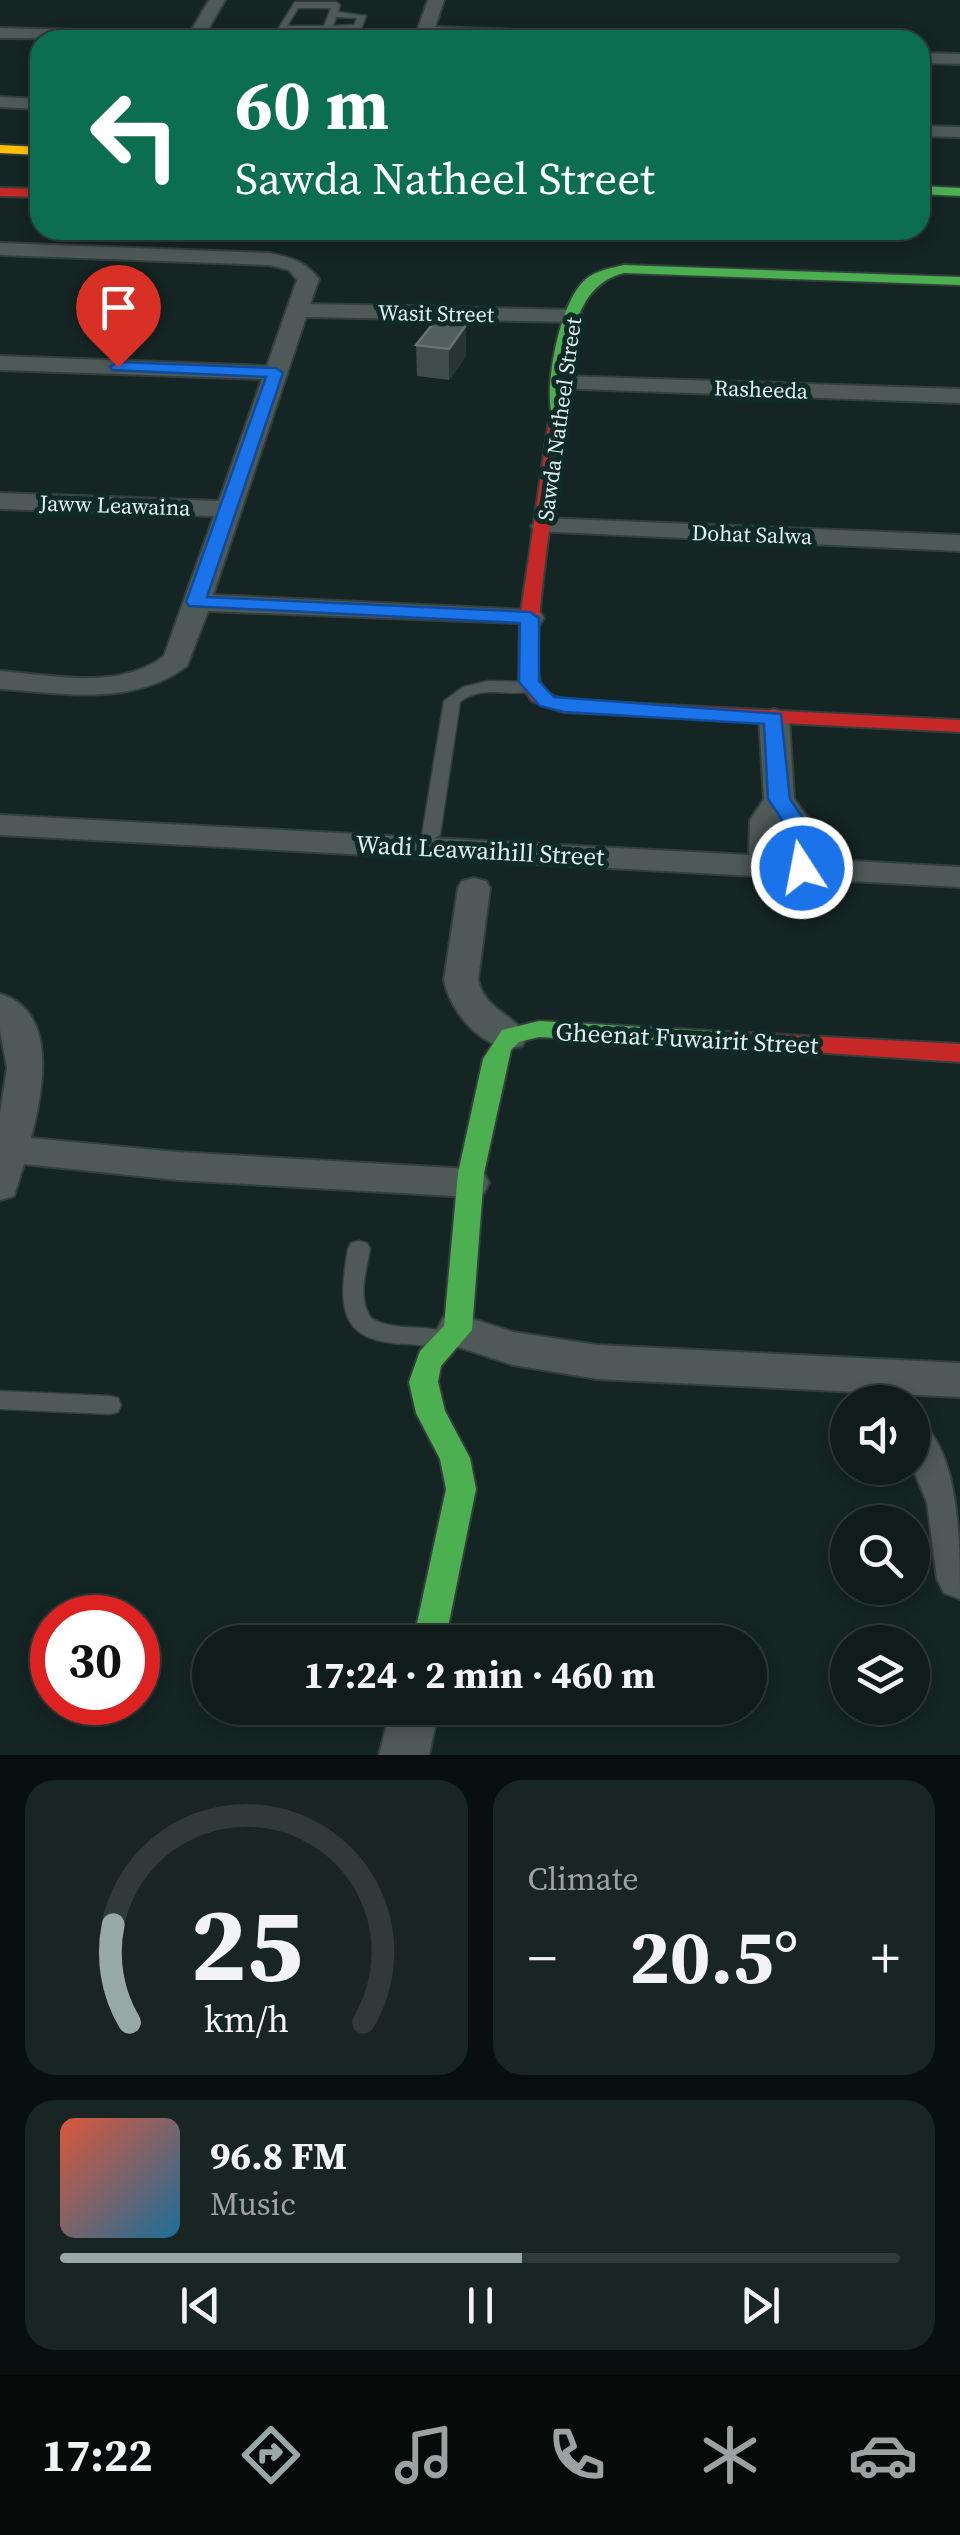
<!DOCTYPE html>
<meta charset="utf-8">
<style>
:root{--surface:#101c1a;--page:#192523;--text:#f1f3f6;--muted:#9ca1a2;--line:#303a39;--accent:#98a8a6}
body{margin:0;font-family:"Source Serif 4",serif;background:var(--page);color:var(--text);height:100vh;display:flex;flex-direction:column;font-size:38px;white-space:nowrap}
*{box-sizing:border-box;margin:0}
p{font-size:32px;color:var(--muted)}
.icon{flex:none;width:55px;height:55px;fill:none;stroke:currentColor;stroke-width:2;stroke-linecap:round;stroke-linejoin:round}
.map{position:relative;height:1755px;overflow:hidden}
.details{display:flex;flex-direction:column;gap:25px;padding:25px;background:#090f0e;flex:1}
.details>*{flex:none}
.guide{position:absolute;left:30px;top:30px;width:900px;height:210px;border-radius:30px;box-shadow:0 5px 15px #0003,0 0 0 2px var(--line);background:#0b6e4f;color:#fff;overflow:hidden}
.fabs{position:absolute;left:830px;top:1385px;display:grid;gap:20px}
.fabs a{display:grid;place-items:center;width:100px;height:100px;border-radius:50%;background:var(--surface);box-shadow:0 5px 15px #0003,0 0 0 2px var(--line);font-size:50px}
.speed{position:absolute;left:30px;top:1595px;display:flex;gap:20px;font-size:50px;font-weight:700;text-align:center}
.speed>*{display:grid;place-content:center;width:130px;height:130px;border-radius:50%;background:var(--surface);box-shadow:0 5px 15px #0003,0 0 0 2px var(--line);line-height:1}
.speed .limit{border:15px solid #d22;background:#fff;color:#111}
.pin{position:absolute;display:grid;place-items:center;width:85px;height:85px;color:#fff;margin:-102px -42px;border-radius:50% 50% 50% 0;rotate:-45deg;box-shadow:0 0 10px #0007}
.pin .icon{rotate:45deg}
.me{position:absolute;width:110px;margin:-55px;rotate:349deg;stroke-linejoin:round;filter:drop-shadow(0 0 8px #0008)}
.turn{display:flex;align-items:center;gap:35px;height:210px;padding:0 40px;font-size:45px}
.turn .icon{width:130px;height:130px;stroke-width:2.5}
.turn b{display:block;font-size:70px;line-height:85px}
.big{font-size:75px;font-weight:700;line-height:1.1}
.details .card{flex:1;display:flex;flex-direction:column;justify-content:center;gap:15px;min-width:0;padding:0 35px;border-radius:30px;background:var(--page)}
.details .dial{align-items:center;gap:0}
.dial svg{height:260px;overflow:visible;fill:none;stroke:var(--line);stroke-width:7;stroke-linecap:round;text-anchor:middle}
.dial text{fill:var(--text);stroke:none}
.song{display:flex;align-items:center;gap:30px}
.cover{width:120px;height:120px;border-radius:15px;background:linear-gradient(135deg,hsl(10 70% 55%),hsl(200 70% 35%))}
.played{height:10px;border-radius:5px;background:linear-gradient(90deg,var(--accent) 55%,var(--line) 55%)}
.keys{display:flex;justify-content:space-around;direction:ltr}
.heat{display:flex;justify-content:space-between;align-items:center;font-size:55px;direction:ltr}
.details .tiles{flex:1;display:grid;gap:25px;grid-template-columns:1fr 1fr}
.card:last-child{grid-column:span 2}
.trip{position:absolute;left:192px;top:1625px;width:575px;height:100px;border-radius:50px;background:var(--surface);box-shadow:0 5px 15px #0003,0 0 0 2px var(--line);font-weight:700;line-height:100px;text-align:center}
.dock{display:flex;height:160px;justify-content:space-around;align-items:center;background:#060b0a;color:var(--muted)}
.dock .icon{width:70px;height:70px}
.dock .on{color:var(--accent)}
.dock b{font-size:45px;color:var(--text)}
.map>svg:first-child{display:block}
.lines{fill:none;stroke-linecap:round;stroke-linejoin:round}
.lane-casing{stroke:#333f3d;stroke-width:3}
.street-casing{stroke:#333f3d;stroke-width:4}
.fast-casing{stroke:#333f3d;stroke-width:4}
.slow-casing{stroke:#333f3d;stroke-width:4}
.jam-casing{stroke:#333f3d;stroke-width:4}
.lane{fill:#4e5958;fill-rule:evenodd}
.street{fill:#4e5958;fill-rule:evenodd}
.fast{fill:#4caf50;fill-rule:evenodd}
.slow{fill:#ffc107;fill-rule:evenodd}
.jam{fill:#c62828;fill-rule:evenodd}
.wall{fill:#404c4c}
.shaded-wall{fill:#283534}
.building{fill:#515e5d;stroke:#677474;stroke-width:2.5}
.route{fill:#1a73e8;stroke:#114b97;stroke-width:2.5}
.labels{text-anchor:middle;stroke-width:10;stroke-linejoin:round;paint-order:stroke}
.far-street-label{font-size:22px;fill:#dfefed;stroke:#0f2b28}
.street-label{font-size:25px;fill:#dfefed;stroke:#0f2b28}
</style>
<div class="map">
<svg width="960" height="1755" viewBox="0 0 960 1755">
<rect width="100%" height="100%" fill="#152523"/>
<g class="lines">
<g class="lane-casing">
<path id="lane" d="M295,2H336L340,5L338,12L366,16L361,29L331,32L328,40H320L322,32H284L279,40H271ZM298,8H331L324,26H287ZM336,17L357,18L354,25L333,26Z
M488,681L531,682L539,687C517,702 486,681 460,702L440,835L431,840L425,839L422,835L444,701L463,687Z
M359,1241L367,1243L370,1249C366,1272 357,1298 371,1318C394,1332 422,1324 447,1332L450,1338L447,1344C435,1348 421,1345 408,1344C338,1343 338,1307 348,1249L351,1243Z
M0,1391L110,1396L118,1398L121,1405L118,1412L110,1414L0,1409Z"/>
</g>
<g class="street-casing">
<path id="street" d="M209,0H225L206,33L281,35L289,40L0,38V28L190,33Z
M428,0H444L435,27L545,31L553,36L549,40H414Z
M920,53L960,54V64L920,63Z
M0,97L40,99V109L0,107Z
M920,126L960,127V137L920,136Z
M0,243L270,253C291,258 305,261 319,279L310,304L579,310L582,315L571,322L306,317L213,595L530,610L540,612L544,618L540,624L208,611L187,666C132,707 64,693 0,689V671C55,675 117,691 164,656L214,516L0,509V493L219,501L262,379L0,370V356L267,366L297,280L289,270L269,265L0,255Z
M562,376L960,389V403L554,388L550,383Z
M544,518L960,535V551L535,531L531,526Z
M774,709L784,712L789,718L794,799L808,818L816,859L960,867V887L0,835V815L749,855L750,820L764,799L759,718L764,712Z
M474,878L486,881L490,888L478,980C485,1010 513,1013 527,1037L522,1046C486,1056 450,1012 444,980L458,888L462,881Z
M0,994C60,1011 42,1095 31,1138L177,1152L470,1169L484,1173L489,1183L484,1193L470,1197L177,1180L24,1164L14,1196L0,1200V1114L7,1068L0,1030Z
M458,1314L513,1332L597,1345L960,1363V1397L597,1379L513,1365L443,1342L437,1330L443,1318Z
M912,1417C960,1440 960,1544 960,1599L944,1593L937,1579L927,1502L912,1467Z
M391,1708H439L429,1755H379Z"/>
</g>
<g class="fast-casing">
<path id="fast" d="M920,186L960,188V196L920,194Z
M624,265L960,277V285L624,273C565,288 570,364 566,413L552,416C544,386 559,309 581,284C592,271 608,269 624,265Z
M539,1021L729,1032L738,1034L741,1040L738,1046L729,1048L539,1037L519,1042L511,1050L484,1173L472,1330L441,1366L438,1382L445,1411L470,1458L476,1489L445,1642H413L446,1489L440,1459L416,1413L409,1382L420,1351L444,1326L458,1173L483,1059L502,1030Z"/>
</g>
<g class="slow-casing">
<path id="slow" d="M0,145L40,147V155L0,153Z"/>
</g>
<g class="jam-casing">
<path id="jam" d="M0,188L40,189V197L0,196Z
M558,408L566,413C560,459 527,653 541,685C545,695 557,697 567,700L960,720V732L564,712L532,701L519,682L520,618L550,413Z
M729,1032L960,1044V1062L720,1046L717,1040L720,1034Z"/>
</g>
<use href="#lane" class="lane"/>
<use href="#street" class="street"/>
<use href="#fast" class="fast"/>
<use href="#slow" class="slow"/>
<use href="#jam" class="jam"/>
</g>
<path class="wall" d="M435,321L466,356L449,380L417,376L416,345Z"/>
<path class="shaded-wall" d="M466,325V356L449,380V349Z"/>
<path class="building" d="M435,321L466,325L449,349L416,345Z"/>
<path class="route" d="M118,362L276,368L283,373L207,597L530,612L539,618V681L554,697L781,714L790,799L803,818L814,868L810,873L802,875L791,868L781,818L768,799L764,724L564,712L540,706L519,682L520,623L189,606L186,602L266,377L112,370L110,367Z"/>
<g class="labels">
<g class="far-street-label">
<text transform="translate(436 313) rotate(1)" y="8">Wasit Street</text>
<text transform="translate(761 389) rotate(2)" y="8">Rasheeda</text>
<text transform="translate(559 419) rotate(-82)" y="8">Sawda Natheel Street</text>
<text transform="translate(115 505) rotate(2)" y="8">Jaww Leawaina</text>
<text transform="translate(752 534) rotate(2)" y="8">Dohat Salwa</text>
</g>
<g class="street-label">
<text transform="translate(480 850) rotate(3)" y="9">Wadi Leawaihill Street</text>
<text transform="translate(687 1038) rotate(3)" y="9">Gheenat Fuwairit Street</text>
</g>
</g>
</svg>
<div class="fabs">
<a><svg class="icon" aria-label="sound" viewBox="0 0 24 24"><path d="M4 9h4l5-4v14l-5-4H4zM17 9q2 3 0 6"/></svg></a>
<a><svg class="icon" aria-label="search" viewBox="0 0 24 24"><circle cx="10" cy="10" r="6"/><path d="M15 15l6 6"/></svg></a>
<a><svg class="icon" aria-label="layers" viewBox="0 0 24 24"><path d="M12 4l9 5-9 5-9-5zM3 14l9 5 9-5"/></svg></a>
</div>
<div class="speed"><div class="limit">30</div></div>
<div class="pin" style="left:118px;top:367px;background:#d93025"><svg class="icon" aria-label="arrive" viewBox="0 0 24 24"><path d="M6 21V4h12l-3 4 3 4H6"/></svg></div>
<svg class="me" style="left:802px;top:868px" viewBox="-20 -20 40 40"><circle r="17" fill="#1a73e8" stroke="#fff" stroke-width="3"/><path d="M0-11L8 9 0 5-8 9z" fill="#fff"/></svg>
<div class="trip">17:24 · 2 min · 460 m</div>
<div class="guide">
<div class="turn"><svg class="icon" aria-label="left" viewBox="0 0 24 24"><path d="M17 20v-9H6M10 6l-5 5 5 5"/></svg><div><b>60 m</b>Sawda Natheel Street</div></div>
</div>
</div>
<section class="details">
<div class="tiles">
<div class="card dial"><svg viewBox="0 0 100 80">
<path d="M14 69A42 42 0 1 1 86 69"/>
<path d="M14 69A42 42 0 0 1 9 39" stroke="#98a8a6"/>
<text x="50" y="56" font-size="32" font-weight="700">25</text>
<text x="50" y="72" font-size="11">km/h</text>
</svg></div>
<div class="card"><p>Climate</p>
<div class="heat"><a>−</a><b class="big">20.5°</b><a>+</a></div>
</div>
<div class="card">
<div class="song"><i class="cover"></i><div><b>96.8 FM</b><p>Music</p></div></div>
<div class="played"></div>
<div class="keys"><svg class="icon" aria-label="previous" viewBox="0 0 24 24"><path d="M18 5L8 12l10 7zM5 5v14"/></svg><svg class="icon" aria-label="pause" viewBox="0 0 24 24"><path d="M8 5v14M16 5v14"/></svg><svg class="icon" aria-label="next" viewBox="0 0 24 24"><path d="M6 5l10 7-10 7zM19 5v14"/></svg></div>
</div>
</div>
</section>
<nav class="dock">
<b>17:22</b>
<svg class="icon on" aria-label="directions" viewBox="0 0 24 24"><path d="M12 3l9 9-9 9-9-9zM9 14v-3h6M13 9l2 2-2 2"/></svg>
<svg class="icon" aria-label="music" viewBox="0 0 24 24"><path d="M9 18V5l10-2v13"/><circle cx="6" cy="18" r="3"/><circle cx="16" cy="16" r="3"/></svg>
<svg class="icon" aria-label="phone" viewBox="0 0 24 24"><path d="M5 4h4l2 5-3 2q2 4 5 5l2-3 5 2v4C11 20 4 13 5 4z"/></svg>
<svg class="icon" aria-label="climate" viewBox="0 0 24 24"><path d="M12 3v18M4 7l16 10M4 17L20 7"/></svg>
<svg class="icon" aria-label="car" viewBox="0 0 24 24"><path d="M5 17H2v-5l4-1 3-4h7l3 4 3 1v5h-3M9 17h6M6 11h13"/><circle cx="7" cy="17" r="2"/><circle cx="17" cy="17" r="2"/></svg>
</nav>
